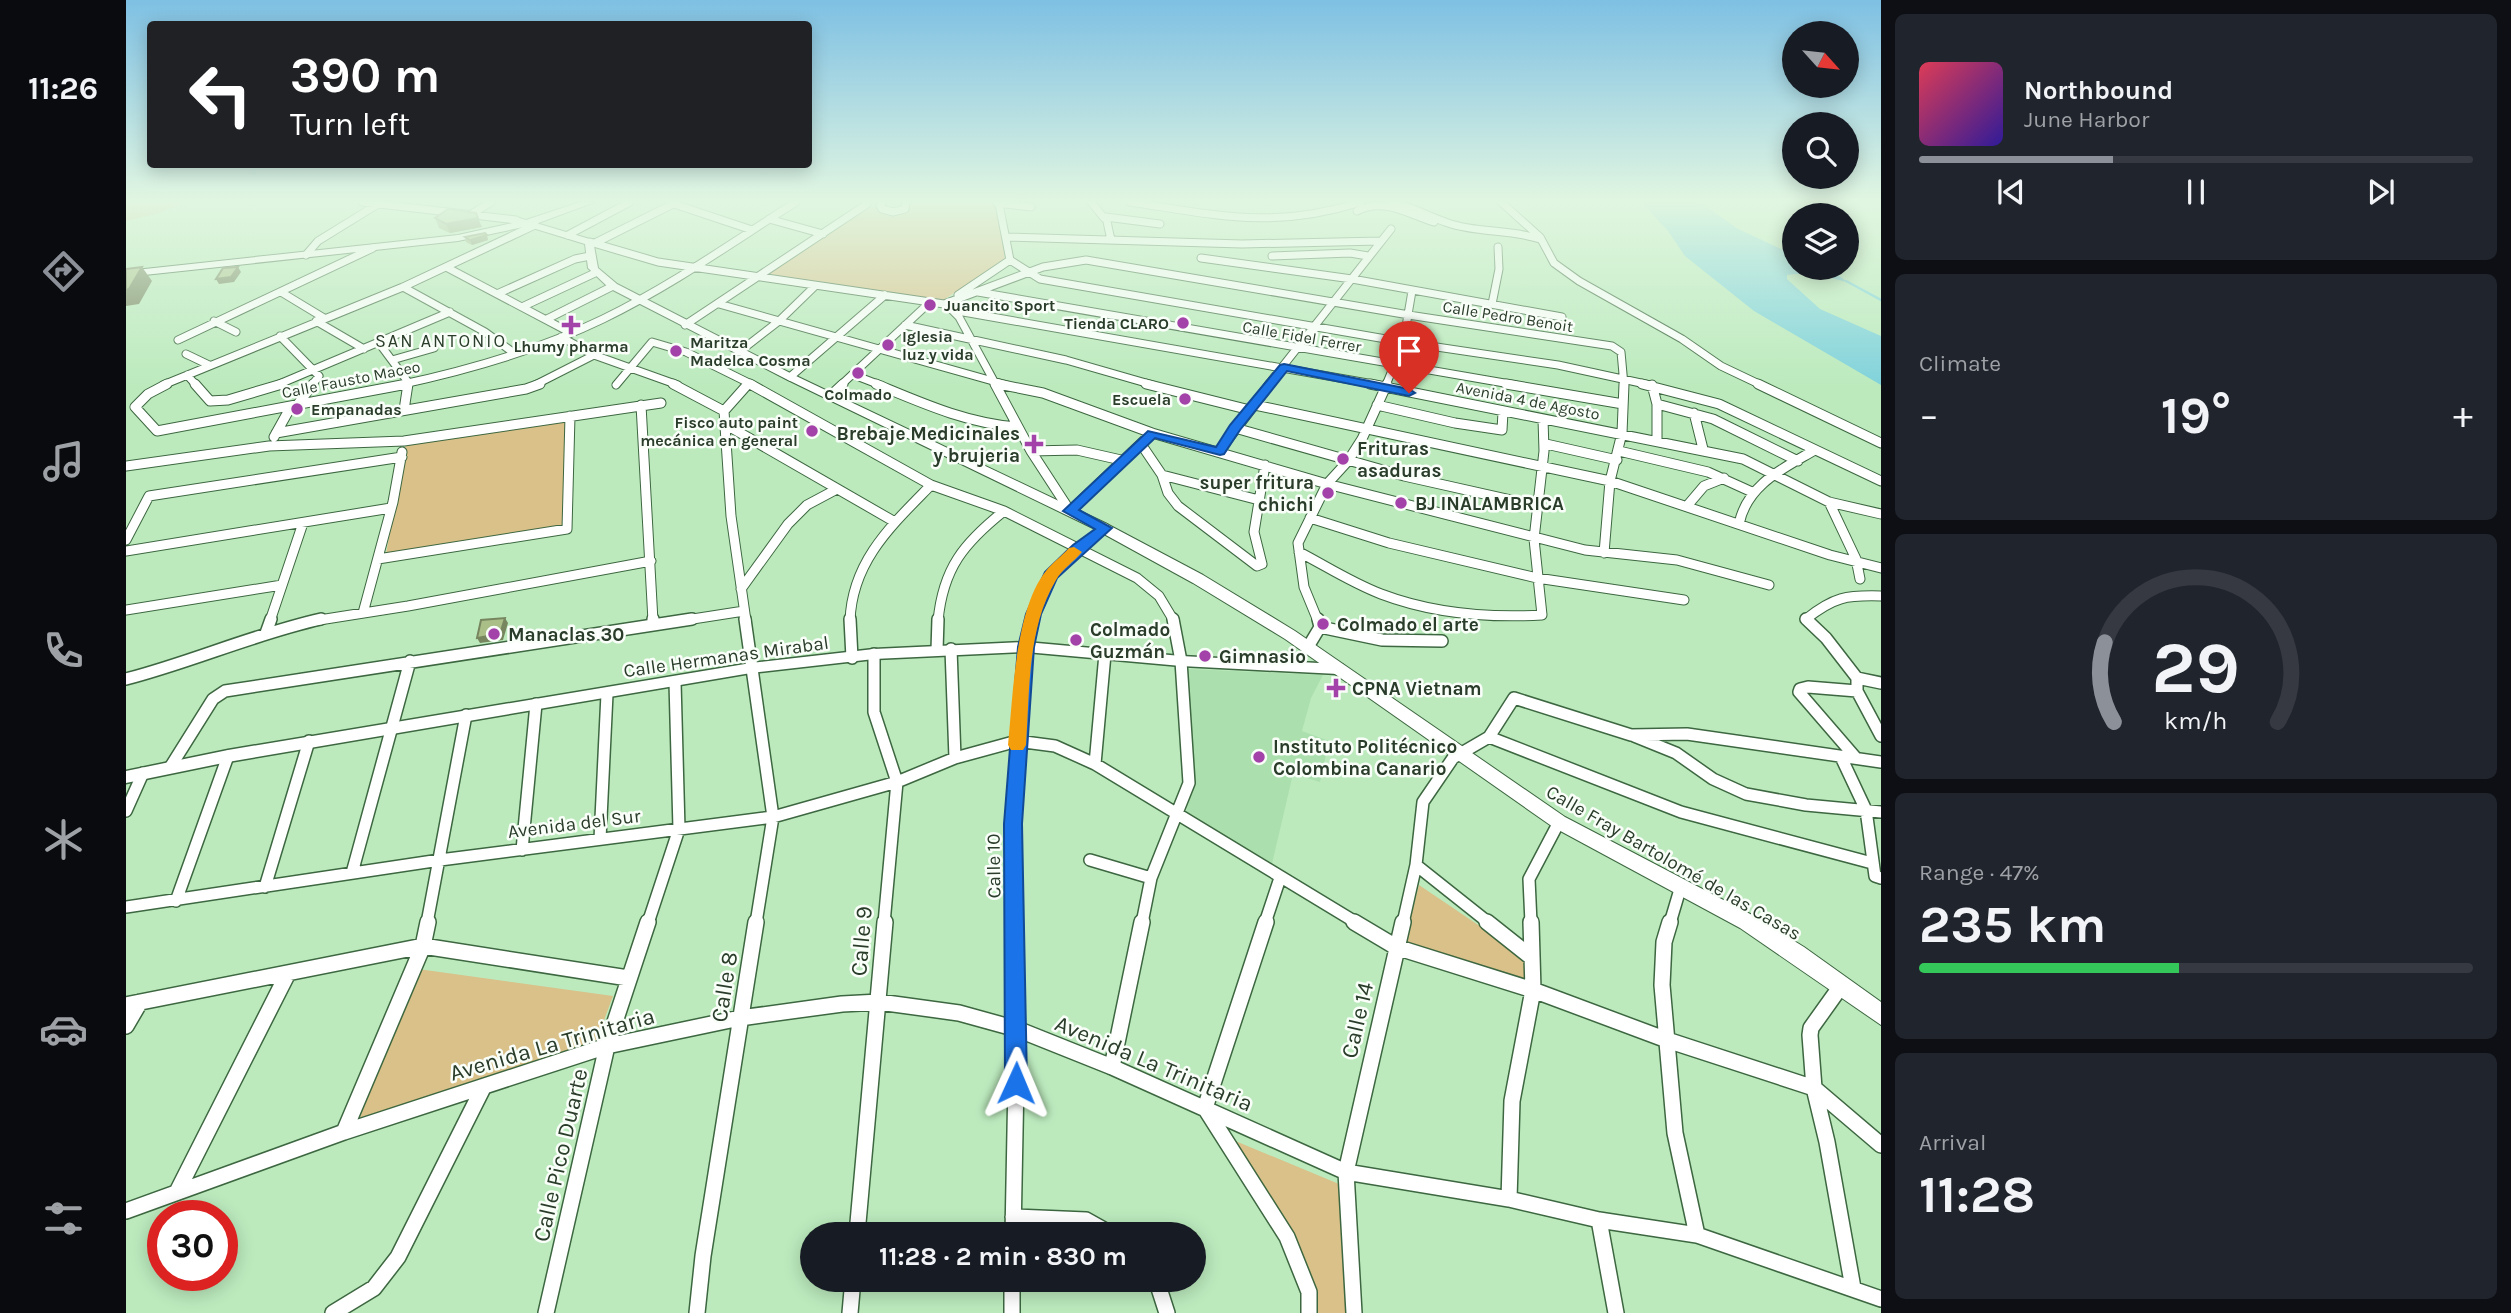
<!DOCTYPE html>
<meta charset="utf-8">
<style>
:root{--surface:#171b24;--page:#20242c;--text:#f1f3f6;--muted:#9ea1a6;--line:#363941;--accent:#8c9099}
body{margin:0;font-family:Karla,sans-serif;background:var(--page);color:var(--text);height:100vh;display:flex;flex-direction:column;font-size:26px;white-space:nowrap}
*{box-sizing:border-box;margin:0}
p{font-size:23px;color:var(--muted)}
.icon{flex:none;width:38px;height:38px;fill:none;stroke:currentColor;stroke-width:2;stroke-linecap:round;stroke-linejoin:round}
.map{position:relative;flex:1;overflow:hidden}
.drawer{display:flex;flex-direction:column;gap:14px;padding:14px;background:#0d0f14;width:630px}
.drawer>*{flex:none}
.top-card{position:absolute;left:21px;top:21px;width:665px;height:147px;border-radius:7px;box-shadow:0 4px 18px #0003;background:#202124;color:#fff;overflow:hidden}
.needle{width:46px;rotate:117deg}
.tools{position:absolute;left:1656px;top:21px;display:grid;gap:14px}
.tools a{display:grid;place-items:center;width:77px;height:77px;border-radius:50%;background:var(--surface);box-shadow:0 4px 18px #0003;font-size:35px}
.speed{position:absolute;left:21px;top:1200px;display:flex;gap:14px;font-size:35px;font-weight:700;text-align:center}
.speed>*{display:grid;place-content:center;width:91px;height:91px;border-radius:50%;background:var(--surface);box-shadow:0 4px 18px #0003;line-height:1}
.speed .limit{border:10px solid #d22;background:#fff;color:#111}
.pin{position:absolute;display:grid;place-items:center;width:60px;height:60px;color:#fff;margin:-72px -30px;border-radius:50% 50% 50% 0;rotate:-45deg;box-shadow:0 0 7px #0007}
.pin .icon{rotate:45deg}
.me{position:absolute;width:77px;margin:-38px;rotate:1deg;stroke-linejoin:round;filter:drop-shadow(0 0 5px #0008)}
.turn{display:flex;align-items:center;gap:24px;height:147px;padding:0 28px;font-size:32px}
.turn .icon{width:91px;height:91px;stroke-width:2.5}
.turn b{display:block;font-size:49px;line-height:60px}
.big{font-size:52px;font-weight:700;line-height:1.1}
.drawer .tile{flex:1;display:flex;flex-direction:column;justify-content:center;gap:10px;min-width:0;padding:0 24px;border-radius:10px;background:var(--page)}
.drawer .dial{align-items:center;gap:0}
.dial svg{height:182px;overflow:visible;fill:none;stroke:var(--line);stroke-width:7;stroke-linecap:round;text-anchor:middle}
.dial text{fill:var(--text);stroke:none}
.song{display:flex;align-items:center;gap:21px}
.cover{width:84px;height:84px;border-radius:10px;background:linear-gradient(135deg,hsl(350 70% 55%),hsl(250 70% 35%))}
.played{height:7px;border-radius:4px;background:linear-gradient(90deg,var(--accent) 35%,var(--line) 35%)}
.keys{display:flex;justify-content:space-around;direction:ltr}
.heat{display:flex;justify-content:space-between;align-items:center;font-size:38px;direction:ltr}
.charge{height:10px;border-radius:5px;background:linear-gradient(90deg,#34c759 47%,var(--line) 0)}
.trip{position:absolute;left:674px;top:1222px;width:406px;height:70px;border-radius:35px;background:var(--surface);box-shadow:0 4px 18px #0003;font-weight:700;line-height:70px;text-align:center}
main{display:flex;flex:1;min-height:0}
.tab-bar{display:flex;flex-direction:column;width:126px;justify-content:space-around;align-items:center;background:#090b0e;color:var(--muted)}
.tab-bar .icon{width:49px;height:49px}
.tab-bar .current{color:var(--accent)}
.tab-bar b{font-size:32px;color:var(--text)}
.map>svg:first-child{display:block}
.built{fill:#abdfad}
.green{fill:#dac089}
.water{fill:#80d2db}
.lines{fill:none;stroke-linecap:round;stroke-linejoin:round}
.stream{stroke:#80d2db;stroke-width:2.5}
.minor-far3-casing{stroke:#3d6740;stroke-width:9}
.minor-far2-casing{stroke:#3d6740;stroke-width:11}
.minor-far1-casing{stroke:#3d6740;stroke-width:14}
.minor-casing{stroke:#3d6740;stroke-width:18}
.tertiary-casing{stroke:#3d6740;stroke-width:3}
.secondary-casing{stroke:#3d6740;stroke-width:2}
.primary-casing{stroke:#3d6740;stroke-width:2}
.minor-far3{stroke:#fff;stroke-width:7}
.minor-far2{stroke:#fff;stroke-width:9}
.minor-far1{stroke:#fff;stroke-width:11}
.minor{stroke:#fff;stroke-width:15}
.tertiary{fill:#fff;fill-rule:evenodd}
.secondary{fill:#fff;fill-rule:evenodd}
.primary{fill:#fff;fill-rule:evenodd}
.wall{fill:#92a475}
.shaded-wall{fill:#77865f}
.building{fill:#aabf88;stroke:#77865f;stroke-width:2}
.route{fill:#1a73e8;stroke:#114b97;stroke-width:2}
.slow{fill:#f59e0b}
.poi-dot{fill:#a342a9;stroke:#f9fef9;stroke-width:2.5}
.labels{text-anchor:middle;stroke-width:5;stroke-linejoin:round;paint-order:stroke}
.far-poi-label{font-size:16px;font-weight:bold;fill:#2a3c2a;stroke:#f9fef9;text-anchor:start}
.far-street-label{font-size:16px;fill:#2a3c2a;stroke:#f9fef9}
.far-neighbourhood-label{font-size:18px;letter-spacing:2px;fill:#2a3c2a;stroke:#f9fef9}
.poi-label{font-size:19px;font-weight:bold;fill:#2a3c2a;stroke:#f9fef9;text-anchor:start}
.street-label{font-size:19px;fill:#2a3c2a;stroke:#f9fef9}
.near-street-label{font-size:23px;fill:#2a3c2a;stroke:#f9fef9}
</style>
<main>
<nav class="tab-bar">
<b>11:26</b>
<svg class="icon current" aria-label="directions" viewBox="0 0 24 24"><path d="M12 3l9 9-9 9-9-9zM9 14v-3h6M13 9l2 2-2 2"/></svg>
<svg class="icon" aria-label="music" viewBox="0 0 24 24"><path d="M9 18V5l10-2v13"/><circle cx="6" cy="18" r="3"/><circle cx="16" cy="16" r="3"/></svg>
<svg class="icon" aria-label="phone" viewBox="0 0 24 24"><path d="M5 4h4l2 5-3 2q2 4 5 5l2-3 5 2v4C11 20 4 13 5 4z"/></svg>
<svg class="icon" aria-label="climate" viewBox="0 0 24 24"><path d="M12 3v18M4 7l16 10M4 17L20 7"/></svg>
<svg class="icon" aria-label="car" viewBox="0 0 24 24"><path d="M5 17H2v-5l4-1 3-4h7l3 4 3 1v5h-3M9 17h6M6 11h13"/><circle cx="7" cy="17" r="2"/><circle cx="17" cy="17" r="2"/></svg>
<svg class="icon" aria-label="filters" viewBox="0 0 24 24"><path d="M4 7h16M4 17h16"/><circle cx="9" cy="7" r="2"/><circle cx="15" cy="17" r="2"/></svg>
</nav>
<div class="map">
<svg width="1755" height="1313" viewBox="0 0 1755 1313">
<rect width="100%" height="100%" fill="#bceabd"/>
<path class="built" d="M1061,669L1197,675L1185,698L1176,731L1203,741L1194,782L1167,774L1145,868L1059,815L1069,781Z"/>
<path class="green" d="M0,202H60L33,213L0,221Z
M784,202H856L871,205L879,259L816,301L640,276L736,211L749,207C758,215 773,214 783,209Z
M441,418L436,526L260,554L280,443Z
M1293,885L1401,958L1402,997L1276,951Z
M292,969L487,996L464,1058L227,1135Z
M1083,1130L1213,1184L1221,1313H1187L1165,1235Z"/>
<path class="water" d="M1515,202H1574L1612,229L1668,255V268C1693,268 1701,265 1721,282C1701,277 1682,272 1661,275V279L1694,309L1755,336V385L1628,311L1559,256L1542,231Z"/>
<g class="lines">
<path class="stream" d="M1720,281L1755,300"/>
<g class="minor-far3-casing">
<path id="minor-far3" d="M236,202L390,220
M757,202L754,205L756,209L767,212L779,209L780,202
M965,202L978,218
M1004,202C1091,215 1147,230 1235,202
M1265,202C1287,207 1301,216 1322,223C1350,233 1384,229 1414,239
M1375,202L1414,237L1428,263L1453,281L1556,339L1595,366L1635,385
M871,203L905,207
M548,204L626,230
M1231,211C1257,197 1282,214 1308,222
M344,215L365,202
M643,219L697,234
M442,235L504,202
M880,237L1116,244L1254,241
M985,240L980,217L1034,224
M464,242L532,262L818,304L917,267L960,260L1289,316L1486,346L1495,352L1498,385
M469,243L551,202
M180,255L192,241L252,204
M1146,256L1224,253L1242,256
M1075,258L1226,279L1436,317
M884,260L914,279L1277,342L1432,365L1524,385
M320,267L445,333
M277,287L359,332L388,353
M155,292L198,318
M852,292L1390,385
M373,293L449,259L464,256
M832,295L884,260L873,204
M593,304L881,385
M1366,304L1373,269L1372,247
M398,306L469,273
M826,310L1253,385
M826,310L833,317L870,385
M421,319L487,286
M88,321L110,332
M190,321L238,349
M559,325L741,204
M779,325L940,360L1027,385
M154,336L193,376L186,385
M435,337L468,355L552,385
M52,340L247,248
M253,343L282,382V385
M613,352L653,321L689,286
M60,354L83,365
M266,360L308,348
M61,375L70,385
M728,375L754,385
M664,377L759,295
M37,385L277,287L409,225
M151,385L324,312
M273,385C343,370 413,350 477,319C545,286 607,242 670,202
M409,385L468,355
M490,385L526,342L560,352L627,385
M621,385L623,383
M715,385L803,303
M1142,385L1265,229
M1260,385L1277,344L1286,291"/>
</g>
<g class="minor-far2-casing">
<path id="minor-far2" d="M41,384L22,394L9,407L31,431L281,384
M69,384L84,401L102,400L156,384
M547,384L598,411
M624,384L805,485L878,511L1011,578L1033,596L1048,621
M750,384C796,403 840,423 891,427
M869,384L905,451L944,511L1026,433
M872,384L917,393L1026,433L1201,484L1459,550L1551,560L1643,585
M1020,384L1124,410
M1244,384L1617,459L1703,502L1755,514
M1380,384L1497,404
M1516,384L1593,404L1755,481
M1632,384L1755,443
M1526,385L1531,404V440
M704,396L717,384
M1531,404L1587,419L1672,461
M515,405L527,621
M1129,405L1484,481L1704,555L1755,568
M1251,405L1329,423L1376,430L1377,412
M278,410L282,384
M598,411L622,384
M598,411L605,516L620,621
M1568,413L1577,449
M597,423L769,522
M1109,428L1278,476L1412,506
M150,433L400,389L414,384
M148,437L163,410L172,404L187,384
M1015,444L1036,475L1042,493L1052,506L1131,566L1136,564L1128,532L1139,465
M1420,444L1491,460
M905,451L951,450L995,460
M1093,451L1144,384
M1493,451L1582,472L1626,492
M0,466L143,446L278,441L535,403
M1036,475L1133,500
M1703,502L1730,559L1734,579
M1561,506L1578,486L1598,478
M1184,518L1263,543L1411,578L1558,600
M1613,524C1621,485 1656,469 1687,451
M0,540L23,496L276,457
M0,551L265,508
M1173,552C1200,566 1226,583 1255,594C1305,613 1363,618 1416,615L1408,539L1418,451L1417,419
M1478,553L1484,481L1496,433L1498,384
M252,559L441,529L444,416
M615,589L662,524L681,505L711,489
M0,610L156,585
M237,613L267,502L276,452
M144,621L177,523
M187,621L282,606L525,561
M554,621L618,611
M724,621C726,561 766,525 805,485
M812,621C817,568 838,543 878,511
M905,621C914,578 946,553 979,528
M1192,621L1178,587L1172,543L1201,484L1222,461L1236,439L1261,384
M1682,621L1680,619C1708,597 1720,595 1755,596"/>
</g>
<g class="minor-far1-casing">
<path id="minor-far1" d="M527,619V625
M619,619L647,817L630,923
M724,619L726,658
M1680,619L1700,638L1731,678V691L1755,736
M1194,627L1256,640L1316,641
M140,633L145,619
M1182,647L1194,627L1192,619
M825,649L829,758
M811,650L812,619
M748,654V712L771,782L758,923
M1731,678L1755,683
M0,679C66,662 128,634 195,619
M1508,736L1550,753L1587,779L1620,794L1680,805L1755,812
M1363,737L1555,812L1746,863
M1715,757L1740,810L1749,876L1755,878
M1730,758L1673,692L1674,689L1682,687L1731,691
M969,764L979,654
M45,766L87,699L99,691L566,619
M0,811L17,773
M474,839L481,694
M396,850L410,704
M964,860L1025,878
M1290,865L1363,923
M226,873L284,661
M139,887L183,741
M50,901L102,756
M0,907L314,860L647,817L771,782L829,758L891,741L929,746L969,764L1231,923
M301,923L340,715
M522,923L553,829L549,682
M889,923L887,824L900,647L906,619
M1016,923L1025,878L1063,783L1055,661L1047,619
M1139,923L1154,878
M1277,923L1290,865L1297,802L1327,758L1363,737L1388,698L1505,735L1561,734L1755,762
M1405,923L1403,879L1433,822
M1544,923L1555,886"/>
</g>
<g class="minor-casing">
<path id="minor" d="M1140,922L1079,1108L1161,1237L1183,1292V1313
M1228,922L1270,947L1407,990L1541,1040L1688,1088L1755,1145
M1361,922L1405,957
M1544,922L1538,942L1536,985L1549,1133L1571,1235
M1715,986L1685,1028L1684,1035L1688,1088L1701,1142L1727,1288
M0,1005L297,946L502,978
M0,1026L14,1002
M986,1067L1016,922
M218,1132L297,946L302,922
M51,1192L161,975
M1383,1199L1386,1101L1407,990L1405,922
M0,1211L218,1132L481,1046L614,1018L716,1004L753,1002L833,1013L891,1029L986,1067L1220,1172L1383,1199L1473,1220L1571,1235L1755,1299
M887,1217L960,1220L985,1234
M1473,1220L1490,1313
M731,1234L759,922
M887,1234L891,1029L889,922
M886,1279V1313
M1030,1279L1041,1313
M207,1313L248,1288L272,1257L358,1086
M420,1313L481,1046L522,922
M571,1313L577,1256L630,922
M724,1313L727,1279
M1228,1313L1220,1172L1277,922"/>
</g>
<g class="tertiary-casing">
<path id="tertiary" d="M900,642L1055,656L1212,664L1217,665L1219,669L1217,673L1212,674L1055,666L900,652L748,659L625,673L102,762L0,783V771L102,750L625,663L748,649Z"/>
</g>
<g class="secondary-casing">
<path id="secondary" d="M390,217L467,240L472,268L491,284L668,375L977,522L1077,575L1169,631L1439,817L1628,916L1678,947L1755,1002V1025L1614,928L1427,827L1159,639L1067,583L967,528L660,379L483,288L462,268L459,244L387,222L385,220Z"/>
</g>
<g class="primary-casing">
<path id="primary" d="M454,202H469L407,225L332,241L0,277V271L332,235L400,220Z"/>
</g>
<use href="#minor-far3" class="minor-far3"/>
<use href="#minor-far2" class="minor-far2"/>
<use href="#minor-far1" class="minor-far1"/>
<use href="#minor" class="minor"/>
<use href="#tertiary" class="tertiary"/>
<use href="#secondary" class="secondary"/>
<use href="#primary" class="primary"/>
</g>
<path class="wall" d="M309,218L356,227L324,233L313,228Z
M339,237L362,240L346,245L340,242Z"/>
<path class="shaded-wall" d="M352,218L356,227L324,233L320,224Z
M361,235L362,240L346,245L344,240Z
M16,267L26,281L13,304L0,306V290Z
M112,267L115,272L108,282L93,284L90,279Z
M379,618L382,623L377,640L354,643L351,638Z"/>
<path class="building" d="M322,209L350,213L352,218L320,224L309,218Z
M359,233L361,235L344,240L339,237Z
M16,267L3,289L0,290V269Z
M112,267L105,277L90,279L97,268Z
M379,618L374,634L351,638L355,620Z"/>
<linearGradient id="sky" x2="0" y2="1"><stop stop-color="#7ec0e3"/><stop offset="0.52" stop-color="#e1f6e1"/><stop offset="1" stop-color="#e1f6e1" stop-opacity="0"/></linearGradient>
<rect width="1755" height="386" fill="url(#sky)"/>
<path class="route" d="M1158,364L1283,389L1289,393L1283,396L1161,371L1114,430L1098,454L1094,455L1029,438L953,510L986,528L931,578L915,614L908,647L896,824L901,1083L898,1091L890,1094L882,1091L879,1083L878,824L892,647L900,614L919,572L947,545L969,529L937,511L1022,431L1090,447L1104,425L1154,365Z"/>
<path class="slow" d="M948,547L956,552C948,562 936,569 930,580C901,628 904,691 900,745L897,750H885L882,745C887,697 889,609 920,571C926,563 936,556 943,548Z"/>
<g class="poi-dot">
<circle cx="804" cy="305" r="7"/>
<circle cx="1057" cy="323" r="7"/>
<path d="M441.5 314.5h7v7h7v7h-7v7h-7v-7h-7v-7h7z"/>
<circle cx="762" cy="345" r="7"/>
<circle cx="550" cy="351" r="7"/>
<circle cx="732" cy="373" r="7"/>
<circle cx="1059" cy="399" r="7"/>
<circle cx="171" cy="409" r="7"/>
<circle cx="686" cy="431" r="7"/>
<path d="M904.5 433.5h7v7h7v7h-7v7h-7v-7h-7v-7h7z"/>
<circle cx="1217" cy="459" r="7"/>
<circle cx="1202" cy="493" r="7"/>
<circle cx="1275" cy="503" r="7"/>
<circle cx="1197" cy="624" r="7"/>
<circle cx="368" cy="634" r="7"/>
<circle cx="950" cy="640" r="7"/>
<circle cx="1079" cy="656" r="7"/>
<path d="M1206.5 677.5h7v7h7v7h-7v7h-7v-7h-7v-7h7z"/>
<circle cx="1133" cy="757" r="7"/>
</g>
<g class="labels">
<g class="far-poi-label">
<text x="818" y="311">Juancito Sport</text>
<text x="1043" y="329" text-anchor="end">Tienda CLARO</text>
<text x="776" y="342">Iglesia<tspan x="776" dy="18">luz y vida</tspan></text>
<text x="564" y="348">Maritza<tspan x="564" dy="18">Madelca Cosma</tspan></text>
<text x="445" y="352" text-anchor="middle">Lhumy pharma</text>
<text x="732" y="400" text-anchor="middle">Colmado</text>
<text x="1045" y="405" text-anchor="end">Escuela</text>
<text x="185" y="415">Empanadas</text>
<text x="672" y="428" text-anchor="end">Fisco auto paint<tspan x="672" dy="18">mecánica en general</tspan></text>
</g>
<g class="far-street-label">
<text transform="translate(1382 316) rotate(9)" y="6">Calle Pedro Benoit</text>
<text transform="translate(1176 336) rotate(10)" y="6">Calle Fidel Ferrer</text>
<text transform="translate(225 379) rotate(-11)" y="6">Calle Fausto Maceo</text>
<text transform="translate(1402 400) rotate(11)" y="6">Avenida 4 de Agosto</text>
</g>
<g class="far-neighbourhood-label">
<text x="315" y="347">SAN ANTONIO</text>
</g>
<g class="poi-label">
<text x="894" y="440" text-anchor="end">Brebaje Medicinales<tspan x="894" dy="22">y brujeria</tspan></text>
<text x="1231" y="455">Frituras<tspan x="1231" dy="22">asaduras</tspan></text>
<text x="1188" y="489" text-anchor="end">super fritura<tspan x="1188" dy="22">chichi</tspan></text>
<text x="1289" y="510">BJ INALAMBRICA</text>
<text x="1211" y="631">Colmado el arte</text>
<text x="964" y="636">Colmado<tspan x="964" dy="22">Guzmán</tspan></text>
<text x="382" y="641">Manaclas 30</text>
<text x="1093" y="663">Gimnasio</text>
<text x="1226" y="695">CPNA Vietnam</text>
<text x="1147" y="753">Instituto Politécnico<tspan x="1147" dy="22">Colombina Canario</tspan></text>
</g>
<g class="street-label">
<text transform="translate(600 656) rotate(-8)" y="7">Calle Hermanas Mirabal</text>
<text transform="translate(448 823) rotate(-7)" y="7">Avenida del Sur</text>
<text transform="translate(1548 862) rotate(30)" y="7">Calle Fray Bartolomé de las Casas</text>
<text transform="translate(867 866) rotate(-91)" y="7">Calle 10</text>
</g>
<g class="near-street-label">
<text transform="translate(735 941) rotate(-85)" y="8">Calle 9</text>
<text transform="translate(598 987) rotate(-81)" y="8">Calle 8</text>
<text transform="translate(1231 1020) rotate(-77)" y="8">Calle 14</text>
<text transform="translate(426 1044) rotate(-16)" y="8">Avenida La Trinitaria</text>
<text transform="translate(1028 1063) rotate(23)" y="8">Avenida La Trinitaria</text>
<text transform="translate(434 1155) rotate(-77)" y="8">Calle Pico Duarte</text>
</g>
</g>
</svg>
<div class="tools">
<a><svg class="needle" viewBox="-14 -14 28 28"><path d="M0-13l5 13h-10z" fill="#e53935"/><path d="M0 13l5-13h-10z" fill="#9ea1a6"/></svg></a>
<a><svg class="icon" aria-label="search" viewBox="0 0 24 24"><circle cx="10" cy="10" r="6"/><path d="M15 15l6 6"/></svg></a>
<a><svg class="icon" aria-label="layers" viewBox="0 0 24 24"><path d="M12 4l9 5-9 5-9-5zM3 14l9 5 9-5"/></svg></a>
</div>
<div class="speed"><div class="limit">30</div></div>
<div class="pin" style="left:1283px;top:393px;background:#d93025"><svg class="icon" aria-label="arrive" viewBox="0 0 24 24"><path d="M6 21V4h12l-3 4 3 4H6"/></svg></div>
<svg class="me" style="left:890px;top:1083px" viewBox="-20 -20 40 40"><path d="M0-17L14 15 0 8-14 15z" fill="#1a73e8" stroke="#fff" stroke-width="4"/></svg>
<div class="trip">11:28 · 2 min · 830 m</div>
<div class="top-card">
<div class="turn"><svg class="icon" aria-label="left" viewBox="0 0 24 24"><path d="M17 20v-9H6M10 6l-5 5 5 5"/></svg><div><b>390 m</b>Turn left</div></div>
</div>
</div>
<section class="drawer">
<div class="tile">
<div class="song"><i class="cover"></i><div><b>Northbound</b><p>June Harbor</p></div></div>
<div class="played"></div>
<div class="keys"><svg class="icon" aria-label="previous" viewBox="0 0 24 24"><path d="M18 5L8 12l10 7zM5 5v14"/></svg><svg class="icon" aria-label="pause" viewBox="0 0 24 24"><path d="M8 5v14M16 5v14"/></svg><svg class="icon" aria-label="next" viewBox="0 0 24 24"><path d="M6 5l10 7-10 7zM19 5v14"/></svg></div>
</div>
<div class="tile"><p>Climate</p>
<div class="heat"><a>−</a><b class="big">19°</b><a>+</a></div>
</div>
<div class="tile dial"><svg viewBox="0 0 100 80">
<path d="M14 69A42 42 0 1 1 86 69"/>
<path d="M14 69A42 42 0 0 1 10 34" stroke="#8c9099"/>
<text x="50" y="56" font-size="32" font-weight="700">29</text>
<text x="50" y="72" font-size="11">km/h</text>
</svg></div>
<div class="tile"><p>Range · 47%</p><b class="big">235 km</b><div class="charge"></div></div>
<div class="tile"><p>Arrival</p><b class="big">11:28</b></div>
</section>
</main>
